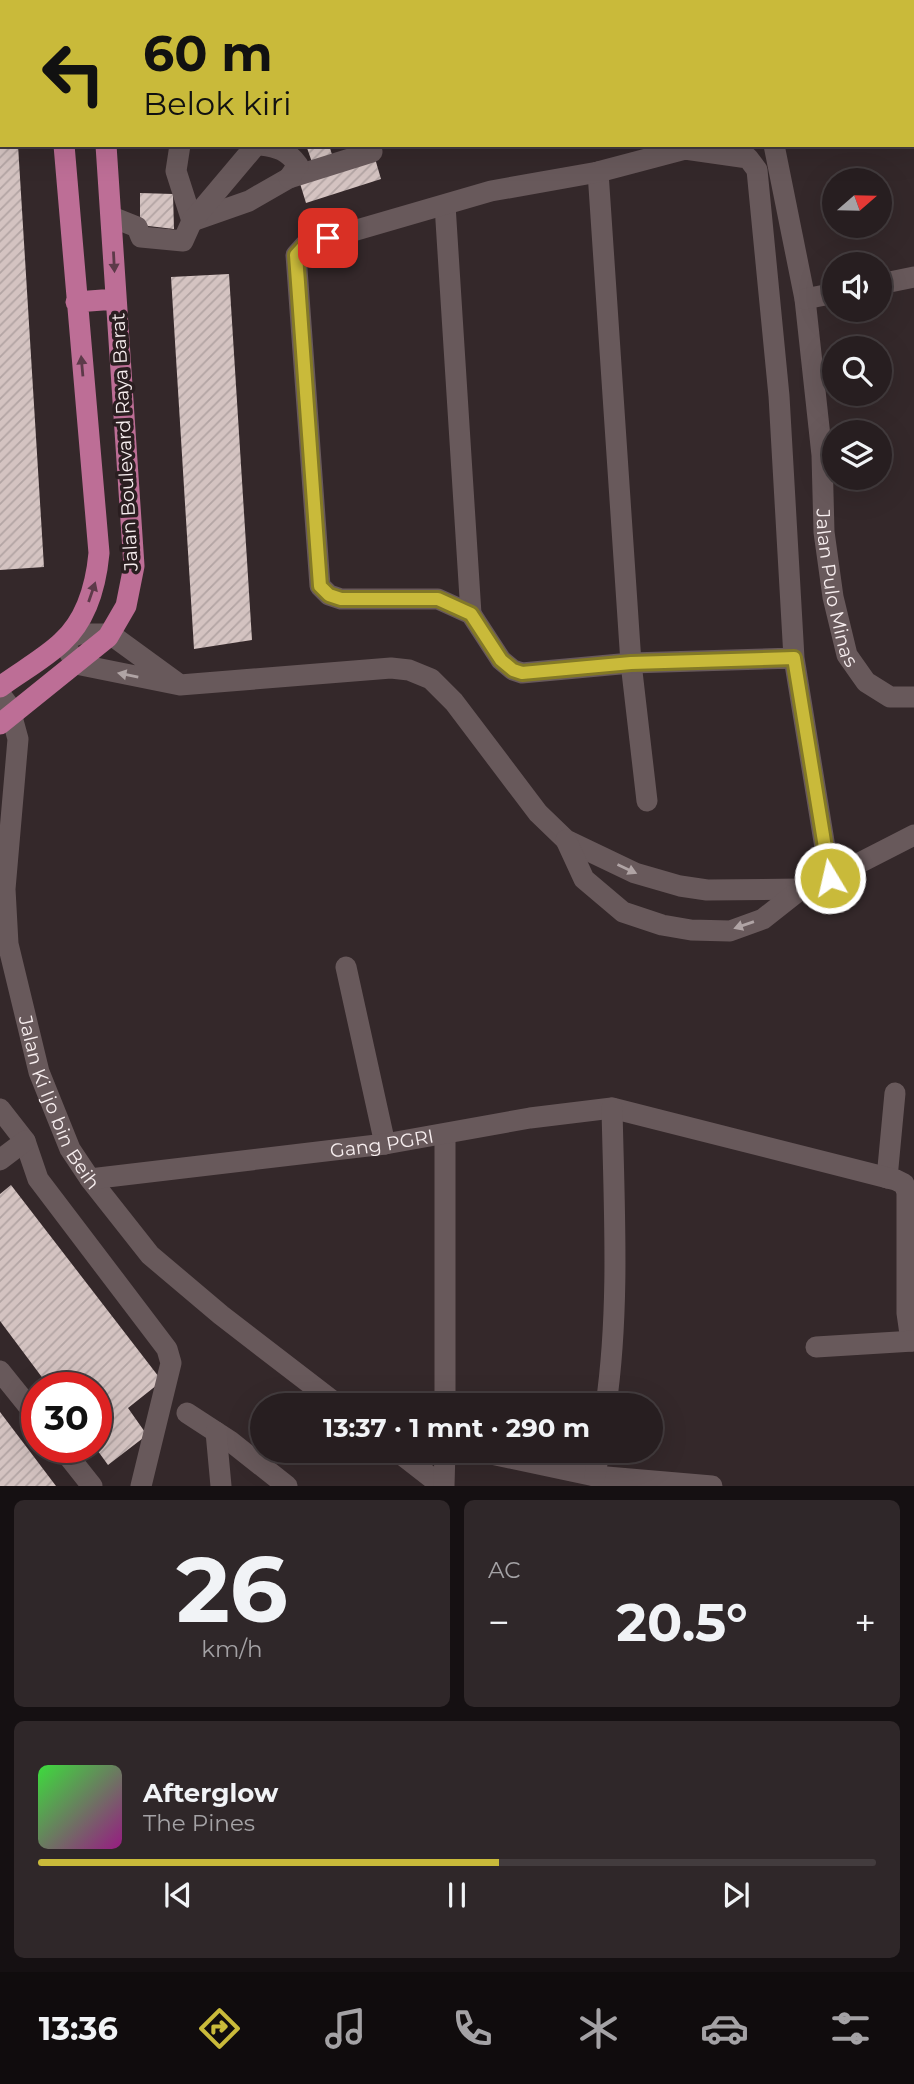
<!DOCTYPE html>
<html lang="id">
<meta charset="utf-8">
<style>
:root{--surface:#271e20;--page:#2f2729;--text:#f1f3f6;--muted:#a4a2a5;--line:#433c3e;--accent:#c9ba3a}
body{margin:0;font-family:Montserrat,sans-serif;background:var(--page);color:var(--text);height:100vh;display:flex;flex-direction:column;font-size:26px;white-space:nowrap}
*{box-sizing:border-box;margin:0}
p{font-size:23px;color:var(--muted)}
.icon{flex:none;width:38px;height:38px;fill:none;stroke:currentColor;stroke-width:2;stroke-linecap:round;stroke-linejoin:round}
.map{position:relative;height:1486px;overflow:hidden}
.drawer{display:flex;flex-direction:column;gap:14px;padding:14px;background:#151012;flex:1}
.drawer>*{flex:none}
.banner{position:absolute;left:0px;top:0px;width:915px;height:147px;box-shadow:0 7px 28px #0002,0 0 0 2px var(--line);background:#c9ba3a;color:#111;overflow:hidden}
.needle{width:46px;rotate:70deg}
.controls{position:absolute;left:822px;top:168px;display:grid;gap:14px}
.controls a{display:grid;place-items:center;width:70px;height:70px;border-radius:50%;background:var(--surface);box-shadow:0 7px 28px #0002,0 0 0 2px var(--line);font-size:35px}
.speed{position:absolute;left:21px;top:1372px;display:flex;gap:14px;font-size:35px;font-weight:700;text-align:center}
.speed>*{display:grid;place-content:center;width:91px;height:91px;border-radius:50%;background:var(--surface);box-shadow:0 7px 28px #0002,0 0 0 2px var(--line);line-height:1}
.speed .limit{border:10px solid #d22;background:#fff;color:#111}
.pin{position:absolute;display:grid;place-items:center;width:60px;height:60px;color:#fff;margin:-30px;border-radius:14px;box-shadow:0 4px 10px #0006}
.me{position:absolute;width:77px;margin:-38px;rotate:351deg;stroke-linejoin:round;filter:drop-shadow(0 0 5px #0008)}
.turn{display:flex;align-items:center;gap:24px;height:147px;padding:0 28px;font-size:32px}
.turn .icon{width:91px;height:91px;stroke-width:2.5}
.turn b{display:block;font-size:49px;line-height:60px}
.big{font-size:52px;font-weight:700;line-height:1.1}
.drawer .widget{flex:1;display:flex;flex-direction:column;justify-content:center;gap:10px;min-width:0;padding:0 24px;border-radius:10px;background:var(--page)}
.drawer .dial{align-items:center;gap:0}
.dial b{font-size:91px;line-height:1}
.song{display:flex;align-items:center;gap:21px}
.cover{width:84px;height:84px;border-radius:10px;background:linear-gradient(135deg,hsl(120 70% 55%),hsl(310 70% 35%))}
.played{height:7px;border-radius:4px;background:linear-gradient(90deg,var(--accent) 55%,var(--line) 55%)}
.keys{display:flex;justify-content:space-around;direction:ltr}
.heat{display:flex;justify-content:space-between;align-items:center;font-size:38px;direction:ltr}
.drawer .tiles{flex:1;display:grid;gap:14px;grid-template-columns:1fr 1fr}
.widget:last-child{grid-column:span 2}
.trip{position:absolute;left:250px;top:1393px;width:413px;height:70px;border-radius:35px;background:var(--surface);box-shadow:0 7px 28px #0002,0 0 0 2px var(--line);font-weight:700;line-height:70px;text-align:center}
.dock{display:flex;height:112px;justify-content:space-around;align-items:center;background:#100c0d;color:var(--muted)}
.dock .icon{width:49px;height:49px}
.dock .current{color:var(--accent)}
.dock b{font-size:32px;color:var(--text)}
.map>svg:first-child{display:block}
.building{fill:url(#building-hatch)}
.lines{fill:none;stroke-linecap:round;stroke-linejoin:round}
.minor{stroke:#68595b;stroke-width:21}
.major{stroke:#bd6e96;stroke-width:21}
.oneway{fill:#5d3a49}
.oneway2{fill:#b0a4a5}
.route-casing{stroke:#837926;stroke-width:18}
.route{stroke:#c9ba3a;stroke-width:12}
.labels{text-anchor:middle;stroke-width:7;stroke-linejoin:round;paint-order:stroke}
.street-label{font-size:19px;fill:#f7eeef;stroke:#2a1e20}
</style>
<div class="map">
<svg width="914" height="1486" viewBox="0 0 914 1486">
<defs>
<pattern id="building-hatch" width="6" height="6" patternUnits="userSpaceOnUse" patternTransform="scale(1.75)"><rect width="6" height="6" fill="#d4c3c1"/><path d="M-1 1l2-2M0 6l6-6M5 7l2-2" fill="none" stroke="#b2a4a3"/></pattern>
</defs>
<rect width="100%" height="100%" fill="#34282a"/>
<path class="building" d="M0,145H18L44,567L0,570Z
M306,145H329L334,161L314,168Z
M374,155L381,179L306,203L298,177Z
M140,193L173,194L174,229L140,225Z
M229,274L252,640L194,649L171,277Z
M11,1185L162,1381L128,1408L147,1435L108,1465L95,1447L96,1388H50L0,1321V1194Z
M0,1412L56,1486H0Z"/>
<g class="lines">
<g class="minor">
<path d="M190,0V2"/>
<path d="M647,0V2"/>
<path d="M748,0L749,2"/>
<path d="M180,145L176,171L192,221L249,201L289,178L372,152"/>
<path d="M261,145C278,147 288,151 298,165L289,178"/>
<path id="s1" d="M774,145L805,299L822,455L824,532L833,597L847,655L866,682L890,697H914"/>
<path d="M598,172L631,663L647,801"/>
<path d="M445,205L471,614"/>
<path d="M112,217L137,227L141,237L183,241L192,221L256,145"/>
<path d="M880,284L914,277"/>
<path d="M805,299L835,293"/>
<path d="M794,658L631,663L522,673L513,670L501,660L471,614L438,599H341L329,595L320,586L296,255L305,245L491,191L598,172L685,149L748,158L757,170L779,396L794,658L830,878"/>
<path d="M180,685L110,634H79L63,641L76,664L180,685L391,668L409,670L431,679L454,702L538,813L566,840L635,873L680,886L707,890L801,889"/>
<path id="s2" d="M0,694L9,706L18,739L5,889L8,944L39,1072L70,1149L90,1179L150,1255L221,1315L338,1405"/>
<path d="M566,840L584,879L623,912L662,925L691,930L730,931L763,919L801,889L830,878L914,835"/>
<path d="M346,967L385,1144"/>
<path d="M0,1109L25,1141L38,1179L167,1349L171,1363L141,1486"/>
<path d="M445,1134V1405"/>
<path d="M0,1160L25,1141"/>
<path d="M887,1178L895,1093"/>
<path id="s3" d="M90,1179L385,1144L530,1118L612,1108L896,1180L904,1184L907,1192V1313L911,1341"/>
<path d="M816,1347L914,1341"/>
<path d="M0,1371L37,1417"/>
<path d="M606,1405C620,1307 614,1206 612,1108"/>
<path d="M187,1413L230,1441L287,1486"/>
<path d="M216,1432L221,1486"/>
<path d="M61,1447L92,1486"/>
<path d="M397,1451L442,1486"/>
<path d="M477,1451L595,1476L712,1486"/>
<path d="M595,1476L599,1451"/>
<path d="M444,1486L445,1451"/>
</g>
<path class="major" d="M52,0V2
M95,0V2
M76,302L116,299
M0,687C20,672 44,659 62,642C86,620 96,585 99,553L64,145
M0,724L108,637L126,606L134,566L106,145"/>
</g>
<defs><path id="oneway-solid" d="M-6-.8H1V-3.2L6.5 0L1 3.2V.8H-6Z" transform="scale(1.75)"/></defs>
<g class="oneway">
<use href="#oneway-solid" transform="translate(114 262) rotate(87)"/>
<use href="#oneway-solid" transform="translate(82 366) rotate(-95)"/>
<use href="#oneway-solid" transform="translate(92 592) rotate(-71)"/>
</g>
<g class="oneway2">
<use href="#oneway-solid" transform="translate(128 675) rotate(-169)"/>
<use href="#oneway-solid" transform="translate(627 869) rotate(25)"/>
<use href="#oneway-solid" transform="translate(744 925) rotate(161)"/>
</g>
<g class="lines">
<g class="route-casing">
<path id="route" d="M328,238L305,245L296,255L320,586L329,595L341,599H438L471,614L501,660L513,670L522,673L631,663L794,658L830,878"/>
</g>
<use href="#route" class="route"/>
</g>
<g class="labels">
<g class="street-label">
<text transform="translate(124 442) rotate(-93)" y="7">Jalan Boulevard Raya Barat</text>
<text dy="7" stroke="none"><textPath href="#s1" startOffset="448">Jalan Pulo Minas</textPath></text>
<text dy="7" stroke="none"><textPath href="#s2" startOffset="422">Jalan Ki Ijo bin Beih</textPath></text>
<text dy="7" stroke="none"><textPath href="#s3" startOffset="294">Gang PGRI</textPath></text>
</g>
</g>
</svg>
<div class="controls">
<a><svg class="needle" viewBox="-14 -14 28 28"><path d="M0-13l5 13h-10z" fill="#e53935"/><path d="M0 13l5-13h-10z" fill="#a4a2a5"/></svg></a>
<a><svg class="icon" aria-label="sound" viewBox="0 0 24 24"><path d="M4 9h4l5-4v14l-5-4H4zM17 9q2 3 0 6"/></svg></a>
<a><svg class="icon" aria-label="search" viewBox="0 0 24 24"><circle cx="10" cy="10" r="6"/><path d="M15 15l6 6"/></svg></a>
<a><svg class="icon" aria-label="layers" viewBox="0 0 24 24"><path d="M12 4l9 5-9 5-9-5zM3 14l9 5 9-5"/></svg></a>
</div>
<div class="speed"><div class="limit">30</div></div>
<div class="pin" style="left:328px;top:238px;background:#d93025"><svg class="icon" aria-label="arrive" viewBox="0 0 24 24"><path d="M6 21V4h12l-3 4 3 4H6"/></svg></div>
<svg class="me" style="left:830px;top:878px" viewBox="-20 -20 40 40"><circle r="17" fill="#c9ba3a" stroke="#fff" stroke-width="3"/><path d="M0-11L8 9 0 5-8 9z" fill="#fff"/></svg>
<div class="trip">13:37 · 1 mnt · 290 m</div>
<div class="banner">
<div class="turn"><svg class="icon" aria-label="left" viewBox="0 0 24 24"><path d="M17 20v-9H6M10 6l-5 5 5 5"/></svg><div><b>60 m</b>Belok kiri</div></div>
</div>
</div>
<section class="drawer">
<div class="tiles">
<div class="widget dial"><b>26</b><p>km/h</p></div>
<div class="widget"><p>AC</p>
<div class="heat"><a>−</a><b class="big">20.5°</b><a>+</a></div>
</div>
<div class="widget">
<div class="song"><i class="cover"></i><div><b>Afterglow</b><p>The Pines</p></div></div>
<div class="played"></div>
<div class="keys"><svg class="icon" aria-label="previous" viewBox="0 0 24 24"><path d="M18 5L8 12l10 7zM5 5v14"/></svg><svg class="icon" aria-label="pause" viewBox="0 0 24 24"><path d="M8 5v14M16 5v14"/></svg><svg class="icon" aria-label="next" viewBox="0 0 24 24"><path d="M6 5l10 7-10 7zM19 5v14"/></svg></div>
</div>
</div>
</section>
<nav class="dock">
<b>13:36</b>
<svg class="icon current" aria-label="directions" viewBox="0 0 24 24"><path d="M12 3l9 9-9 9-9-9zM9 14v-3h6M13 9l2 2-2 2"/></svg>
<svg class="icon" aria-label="music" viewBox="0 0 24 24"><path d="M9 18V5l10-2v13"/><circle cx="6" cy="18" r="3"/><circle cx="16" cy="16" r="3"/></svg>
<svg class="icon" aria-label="phone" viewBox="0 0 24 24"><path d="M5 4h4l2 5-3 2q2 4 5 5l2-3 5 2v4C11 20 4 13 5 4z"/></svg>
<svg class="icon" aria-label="climate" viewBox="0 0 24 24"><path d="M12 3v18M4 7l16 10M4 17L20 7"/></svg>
<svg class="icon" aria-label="car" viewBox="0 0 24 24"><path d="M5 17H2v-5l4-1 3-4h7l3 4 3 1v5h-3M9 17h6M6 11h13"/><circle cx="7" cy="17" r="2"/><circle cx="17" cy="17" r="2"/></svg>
<svg class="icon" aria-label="filters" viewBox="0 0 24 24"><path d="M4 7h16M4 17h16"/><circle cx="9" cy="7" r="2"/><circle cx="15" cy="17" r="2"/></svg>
</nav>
